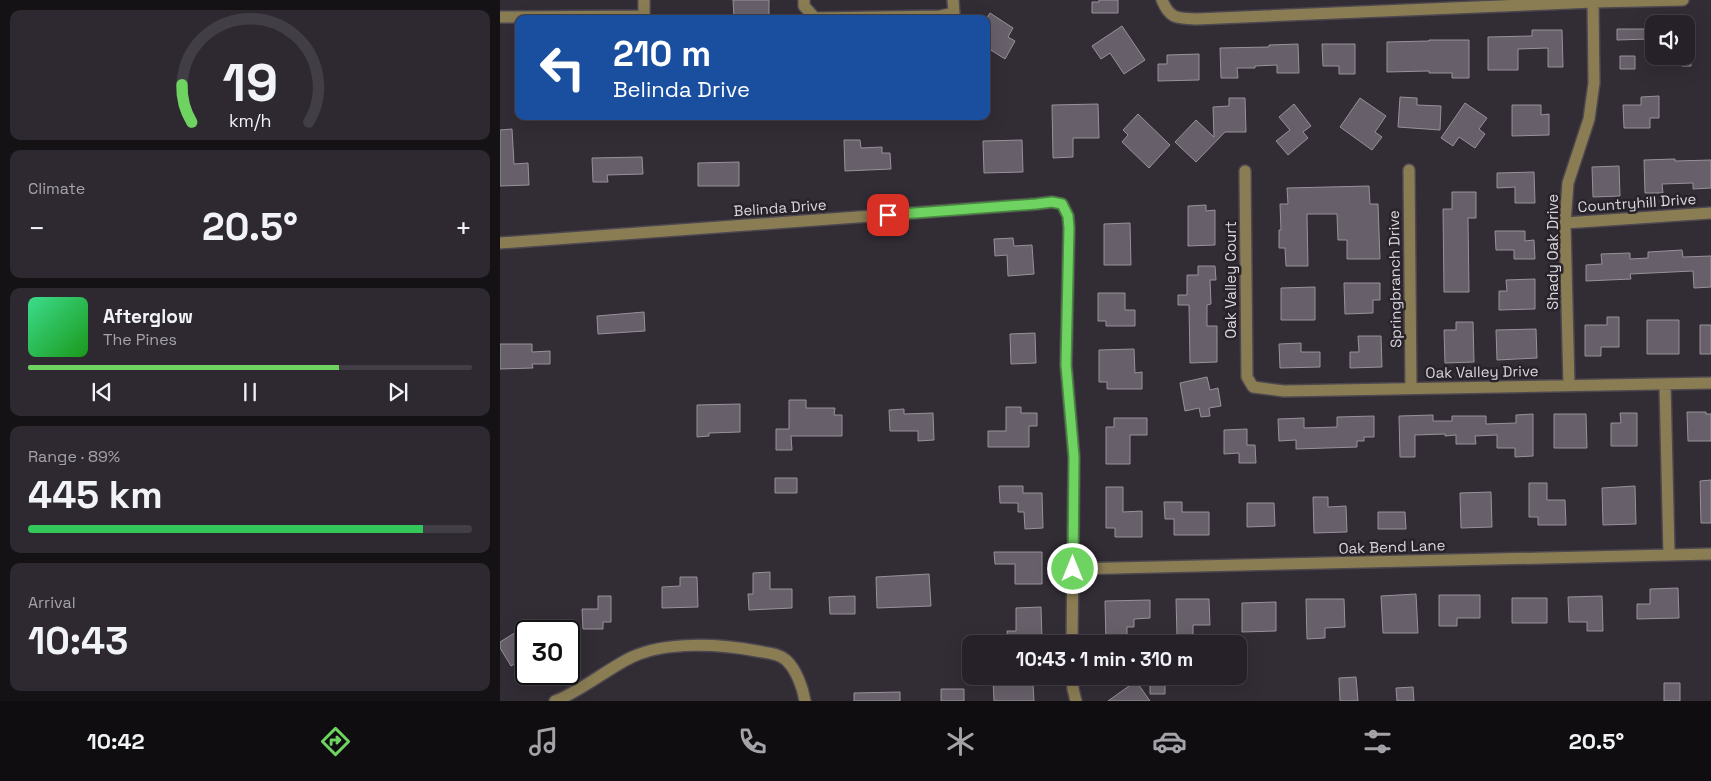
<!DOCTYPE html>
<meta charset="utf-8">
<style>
:root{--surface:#262128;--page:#2e2930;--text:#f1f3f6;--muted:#a4a3a8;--line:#423e45;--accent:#6ed361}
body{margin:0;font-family:"Space Grotesk",sans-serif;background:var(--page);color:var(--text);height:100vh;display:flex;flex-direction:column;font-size:19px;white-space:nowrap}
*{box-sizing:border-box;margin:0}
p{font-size:16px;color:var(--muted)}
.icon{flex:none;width:28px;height:28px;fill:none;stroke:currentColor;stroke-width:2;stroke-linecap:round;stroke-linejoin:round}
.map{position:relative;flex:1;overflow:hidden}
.side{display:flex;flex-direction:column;gap:10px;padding:10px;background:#151216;width:500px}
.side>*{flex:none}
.top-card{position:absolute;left:15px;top:15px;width:475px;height:105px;border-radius:10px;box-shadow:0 5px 20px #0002,0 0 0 1px var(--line);background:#1a4fa0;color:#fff;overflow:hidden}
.buttons{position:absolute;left:1145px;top:15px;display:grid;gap:10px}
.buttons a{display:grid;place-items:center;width:50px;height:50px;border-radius:10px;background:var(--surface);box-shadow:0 5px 20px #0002,0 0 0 1px var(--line);font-size:25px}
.speed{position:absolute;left:15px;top:620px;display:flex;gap:10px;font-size:25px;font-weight:700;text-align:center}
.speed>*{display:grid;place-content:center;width:65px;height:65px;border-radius:50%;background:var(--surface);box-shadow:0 5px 20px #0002,0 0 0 1px var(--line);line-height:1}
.speed .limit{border:2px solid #111;border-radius:8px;background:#fff;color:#111}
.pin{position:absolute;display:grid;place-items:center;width:42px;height:42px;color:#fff;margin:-21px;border-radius:10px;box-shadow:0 2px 8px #0006}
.me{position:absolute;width:55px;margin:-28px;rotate:0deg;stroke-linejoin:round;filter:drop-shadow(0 0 4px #0008)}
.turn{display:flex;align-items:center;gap:18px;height:105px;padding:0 15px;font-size:22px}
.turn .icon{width:65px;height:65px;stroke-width:2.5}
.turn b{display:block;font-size:35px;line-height:42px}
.big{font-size:38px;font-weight:700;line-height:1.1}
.side .tile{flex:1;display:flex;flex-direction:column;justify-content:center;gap:8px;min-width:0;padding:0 18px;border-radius:10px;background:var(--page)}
.side .dial{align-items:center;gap:0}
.dial svg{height:130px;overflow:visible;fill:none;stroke:var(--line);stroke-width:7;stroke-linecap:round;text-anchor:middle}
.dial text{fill:var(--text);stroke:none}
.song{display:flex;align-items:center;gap:15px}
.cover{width:60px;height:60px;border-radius:8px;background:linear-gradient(135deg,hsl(150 70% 55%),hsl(120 70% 35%))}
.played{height:5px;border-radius:2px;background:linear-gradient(90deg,var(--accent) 70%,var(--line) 70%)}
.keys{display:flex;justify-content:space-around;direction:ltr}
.heat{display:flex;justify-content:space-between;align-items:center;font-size:28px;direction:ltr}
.charge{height:8px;border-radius:4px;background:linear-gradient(90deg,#34c759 89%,var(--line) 0)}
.trip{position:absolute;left:462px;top:635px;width:285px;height:50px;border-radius:10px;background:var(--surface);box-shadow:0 5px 20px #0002,0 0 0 1px var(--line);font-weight:700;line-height:50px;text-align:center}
.tabs{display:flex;height:80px;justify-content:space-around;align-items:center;background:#0f0d10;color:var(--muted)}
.tabs .icon{width:35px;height:35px}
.tabs .active{color:var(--accent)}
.tabs b{font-size:22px;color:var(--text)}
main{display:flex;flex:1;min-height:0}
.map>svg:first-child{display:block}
.building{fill:#67606a;stroke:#98919b}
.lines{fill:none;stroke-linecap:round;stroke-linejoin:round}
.minor-casing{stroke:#4d4750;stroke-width:14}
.minor{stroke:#8a7d54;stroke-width:11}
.route-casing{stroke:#48893f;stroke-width:12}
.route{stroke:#6ed361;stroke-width:9}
.labels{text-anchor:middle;stroke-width:5;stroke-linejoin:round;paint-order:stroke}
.street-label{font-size:15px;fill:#dad6dc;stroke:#28222a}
</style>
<main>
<section class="side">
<div class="tile dial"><svg viewBox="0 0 100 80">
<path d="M14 69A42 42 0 1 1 86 69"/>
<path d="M14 69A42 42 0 0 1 8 46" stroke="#6ed361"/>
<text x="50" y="56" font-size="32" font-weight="700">19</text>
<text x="50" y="72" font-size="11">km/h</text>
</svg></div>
<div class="tile"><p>Climate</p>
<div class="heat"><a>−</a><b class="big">20.5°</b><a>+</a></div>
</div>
<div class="tile">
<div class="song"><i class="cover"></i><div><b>Afterglow</b><p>The Pines</p></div></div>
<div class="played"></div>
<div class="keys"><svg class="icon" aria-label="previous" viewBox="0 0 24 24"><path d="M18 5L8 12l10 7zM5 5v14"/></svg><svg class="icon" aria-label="pause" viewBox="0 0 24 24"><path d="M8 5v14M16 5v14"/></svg><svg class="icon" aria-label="next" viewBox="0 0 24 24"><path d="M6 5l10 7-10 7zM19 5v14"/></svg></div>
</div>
<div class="tile"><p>Range · 89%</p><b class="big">445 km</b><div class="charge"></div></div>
<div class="tile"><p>Arrival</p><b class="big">10:43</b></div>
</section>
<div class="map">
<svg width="1211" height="701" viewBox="0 0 1211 701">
<rect width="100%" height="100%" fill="#322c35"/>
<path class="building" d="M233,0H269V19L234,17Z
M599,0H618V13H592V2H599Z
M490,13L513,28L508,37L515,41L505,59L486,47V19Z
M622,26L645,60L624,74L610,53L601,59L592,46Z
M1117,29H1149V39L1117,40Z
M1032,30H1062L1063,67H1048V48L1018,49V70H988V37L1032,36Z
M929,40H969V78H952V73H929V71L887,72V42L929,41Z
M798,44L799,73H777V65L755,66V68H737L738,78H721L720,48L769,47V45Z
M822,44H855V74H839V66H823Z
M699,54V80L658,81V64H667V55Z
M1120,56H1135V69H1120Z
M1182,56H1191V66H1182Z
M1159,96V118H1150V128H1124L1123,105H1141V97Z
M900,97L917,98V105L941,106L940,130L898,127Z
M729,98H745L746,132H725L696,162L675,142L696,120L714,137L713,107L729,106Z
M860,98L886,116L875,132L882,137L872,150L840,127Z
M965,103L987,118L979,129L985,134L975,148L959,137L953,146L941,138Z
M598,104L599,138H573V157L553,158L552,105Z
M794,104L811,126L803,132L808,138L788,155L776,141L790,130L779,117Z
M1012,105H1041V115L1049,114V135L1012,136Z
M638,114L670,145L649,168L622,142L628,135L623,130Z
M12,129L14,164L28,163L29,185L0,186V130Z
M344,140H360L361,148L382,147V153H390L391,169L345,171Z
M522,140L523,172L484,173L483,141Z
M142,157L143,174L107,175L108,182H93L92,158Z
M1175,159V161L1211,160V188L1193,189V183L1162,184L1163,193H1145L1144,160Z
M239,162V186H198V163Z
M1119,166L1120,196L1093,197L1092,167Z
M1034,172L1035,203H1015V187L997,188V173Z
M869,186L870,204H878L880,259H847V240H838L837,214H807L808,266H786L785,248H779V230H781L780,204H788L787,188Z
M952,192H976V218H968L969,292H944L943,209H952Z
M706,205V211L715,210V245L688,246V206Z
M630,223L631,265H604V224Z
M995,231H1025V241L1034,240L1035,259H1014V250H996Z
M513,238L514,246L532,245L534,274L508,276L507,255L495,256L494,239Z
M1182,250L1183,257L1211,256V287L1194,288L1193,271L1130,274L1131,279L1086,281V265L1102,264L1101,254L1130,253V259L1148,258V252Z
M698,266H715L716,280H710L711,304L707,305V326H717V362L690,363L689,305H678V295H687V275H698Z
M1035,279V309L999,310V291H1007L1006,280Z
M844,283H880V300H873V313L845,314Z
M815,287V320H781V288Z
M598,293H625V310H635V326H606V321H598Z
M144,312L145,331L98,334L97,316Z
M1107,317H1119V347H1101V356H1085V325H1107Z
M1147,320H1179V354H1147Z
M956,322H973L974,362L945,363L944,330H956Z
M1200,325H1211V354H1200Z
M1036,329L1037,358L997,360L996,330Z
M535,333L536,363L511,364L510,334Z
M858,336H881L882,367L850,368V352H859Z
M801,343V352H820V367L780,368L779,344Z
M0,344H32V352L50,351V364H32L33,368L0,369Z
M634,349L635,373L642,372V389H607V382H599V350Z
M707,377L710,390L718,388L721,406L709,408L710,416L701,417L699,408L685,411L680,383Z
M289,400H306V408H335L334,415H342V436H291L292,450H276V429H289Z
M240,404V432L209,433V436L197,437V405Z
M506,407H521V413H537V426H529V447H488V431H506Z
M404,409V414L433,413L434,440L418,441V431H390L389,410Z
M1187,412H1206V414H1211V441H1188Z
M1120,413H1137V446H1111V423H1121Z
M1033,414V456L1015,457V448H997V435L975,436L976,444H956V435L945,436V434L915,435V457H900L899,416L933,415V421H952V416H986V424L1016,423V415Z
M1054,414H1086L1087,448H1054Z
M874,416V437H864V441H857V447L796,449V440L779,441L778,419L804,418V428L837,427V417Z
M614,418H647V435H630V464H606V427H614Z
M747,429V445H755L756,463H739V453L724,454V430Z
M275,478H297V493H275Z
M1211,480V523H1201L1200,481Z
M1029,483H1047V500H1065L1066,525H1038V517H1029Z
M499,486H523V493H542L543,528L525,529L524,512H518V503H500Z
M1135,486L1136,524L1103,525L1102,488Z
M606,487H623V512L642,511V537H615V528H606Z
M991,492L992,527L961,528L960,493Z
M813,497H828V507L846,506L847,532L814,533Z
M664,502H682V512H709V535H674V519H665Z
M747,503H774L775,526L747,527Z
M878,512H905L906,529H878Z
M494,552H542V584H515V564H495Z
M270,572V589H292V608L249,610L248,594H253V573Z
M429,574L431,606L377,608L376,577Z
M180,577H197L198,607L162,608V587L180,586Z
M1178,588L1179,618L1137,619V604H1150V589Z
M916,594L918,633H883L881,596Z
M939,595H980V618H957V626H939Z
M98,596H111V622H103V629H83L82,609H98Z
M355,596V614H330L329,597Z
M1102,596L1103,631H1087V622H1069L1068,597Z
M1012,598H1047V623H1012Z
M676,599H709L710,625H693V636H677Z
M806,599H844L845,627L825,628V638L807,639Z
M650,600V618L634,619V627H627V644H606L605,601Z
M776,602V631L742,632V603Z
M541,607L542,640H533V644H508L507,631H516V608Z
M26,626V657L11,666L0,648V642Z
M540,676V685H533L534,701H494L493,680L527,679V677Z
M650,676H665V694H650Z
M856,677L858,701H840L839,678Z
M636,681L650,701H608Z
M1164,683H1180V701H1164Z
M913,687L914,701H897L896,688Z
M441,689H464V701H441Z
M400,692V701H354V693Z"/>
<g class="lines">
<g class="minor-casing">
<path id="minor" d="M304,0V6L315,18L440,16L454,13L453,0
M662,0C670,20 678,18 697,19L1093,2L1183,0
M0,17L144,16V0
M909,170L911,388
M745,171L747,377L753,387L784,391L1211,383
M1065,223L1211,213
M0,243L536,204L552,202L562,204L568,216L569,228L566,365L574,457L572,644
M1165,384L1169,554
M1069,385L1065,223L1068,183L1089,119L1094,83L1093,2
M573,569L1211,554
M572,676L573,689L576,701
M55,701C80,692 107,669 132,657C167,641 220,644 257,651C267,653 278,653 286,660C296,669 303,688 305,701"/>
</g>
<use href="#minor" class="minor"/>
</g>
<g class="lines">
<g class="route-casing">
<path id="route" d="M388,215L536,204L552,202L562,204L568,216L569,228L566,365L574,457L573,569"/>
</g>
<use href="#route" class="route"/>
</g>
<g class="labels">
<g class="street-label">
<text transform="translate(1137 203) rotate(-4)" y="5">Countryhill Drive</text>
<text transform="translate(280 208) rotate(-4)" y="5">Belinda Drive</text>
<text transform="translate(1053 252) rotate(-90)" y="5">Shady Oak Drive</text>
<text transform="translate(895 279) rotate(-91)" y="5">Springbranch Drive</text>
<text transform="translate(731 280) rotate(-90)" y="5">Oak Valley Court</text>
<text transform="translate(982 372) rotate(-1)" y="5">Oak Valley Drive</text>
<text transform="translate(892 547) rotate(-2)" y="5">Oak Bend Lane</text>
</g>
</g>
</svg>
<div class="buttons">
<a><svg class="icon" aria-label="sound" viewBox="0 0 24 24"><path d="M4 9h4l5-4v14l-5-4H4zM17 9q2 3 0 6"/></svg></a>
</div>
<div class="speed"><div class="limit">30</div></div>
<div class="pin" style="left:388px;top:215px;background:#d93025"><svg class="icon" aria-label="arrive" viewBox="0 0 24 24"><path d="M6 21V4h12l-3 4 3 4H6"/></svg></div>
<svg class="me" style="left:573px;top:569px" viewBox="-20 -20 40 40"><circle r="17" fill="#6ed361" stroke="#fff" stroke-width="3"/><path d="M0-11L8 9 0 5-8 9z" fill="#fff"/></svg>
<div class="trip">10:43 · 1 min · 310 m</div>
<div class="top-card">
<div class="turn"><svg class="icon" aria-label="left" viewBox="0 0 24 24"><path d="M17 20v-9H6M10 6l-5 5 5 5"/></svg><div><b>210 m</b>Belinda Drive</div></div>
</div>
</div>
</main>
<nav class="tabs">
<b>10:42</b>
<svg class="icon active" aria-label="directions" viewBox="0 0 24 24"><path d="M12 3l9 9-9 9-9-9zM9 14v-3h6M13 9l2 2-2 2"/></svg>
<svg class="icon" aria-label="music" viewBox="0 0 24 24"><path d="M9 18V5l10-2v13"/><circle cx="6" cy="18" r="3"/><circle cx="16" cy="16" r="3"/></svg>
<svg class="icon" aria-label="phone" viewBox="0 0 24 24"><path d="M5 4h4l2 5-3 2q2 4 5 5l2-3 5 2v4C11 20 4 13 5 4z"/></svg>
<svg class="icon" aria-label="climate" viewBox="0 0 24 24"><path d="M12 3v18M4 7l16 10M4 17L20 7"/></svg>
<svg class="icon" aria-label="car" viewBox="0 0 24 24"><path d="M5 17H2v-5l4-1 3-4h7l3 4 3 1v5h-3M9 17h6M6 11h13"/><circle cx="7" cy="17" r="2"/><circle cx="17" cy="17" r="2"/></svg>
<svg class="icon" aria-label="filters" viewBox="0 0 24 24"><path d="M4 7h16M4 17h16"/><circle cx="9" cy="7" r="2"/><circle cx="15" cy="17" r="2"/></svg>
<b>20.5°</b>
</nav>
